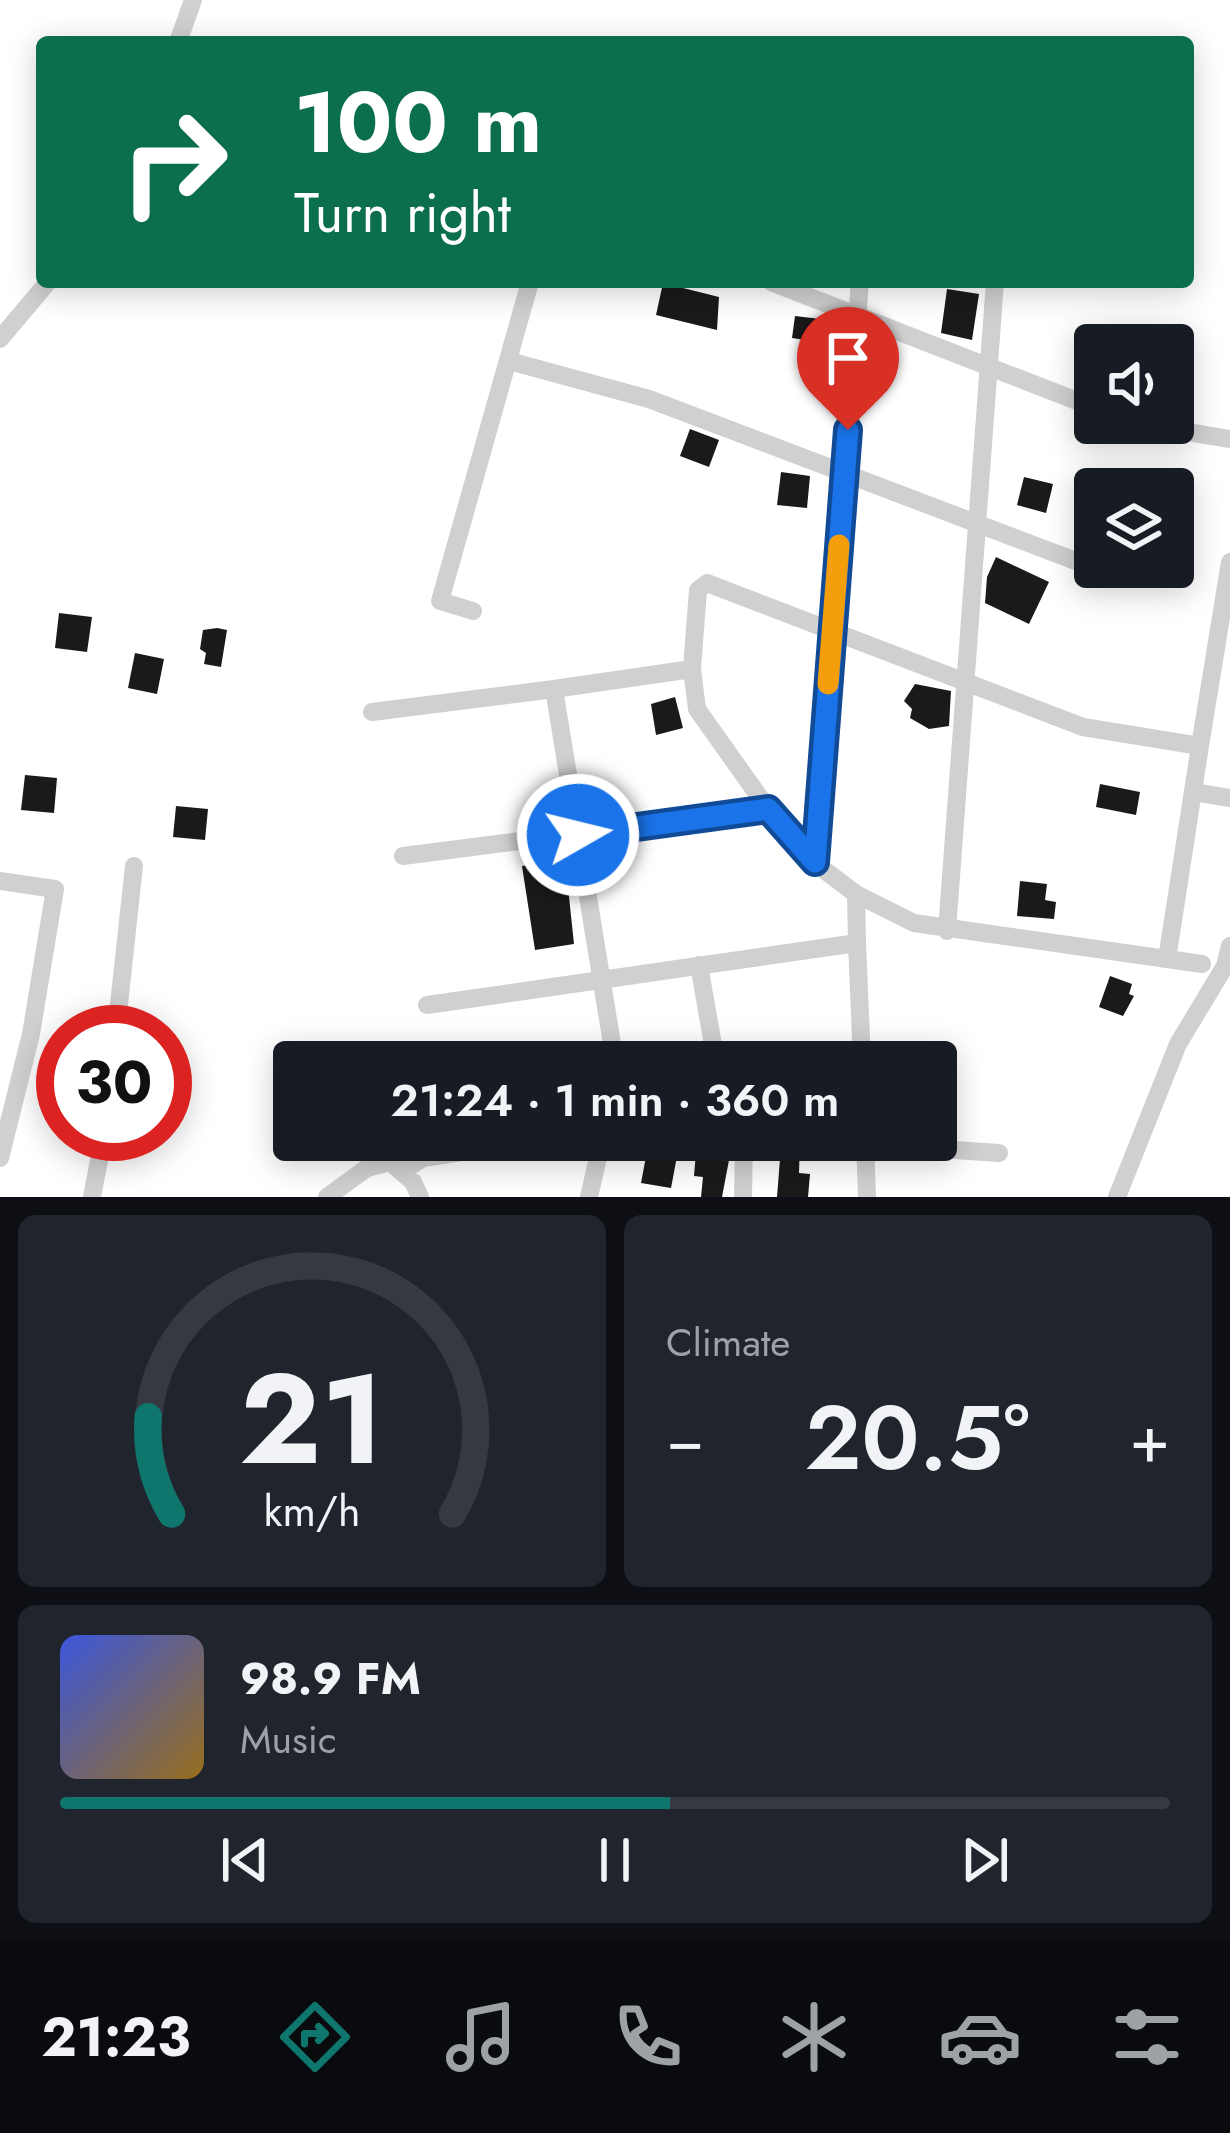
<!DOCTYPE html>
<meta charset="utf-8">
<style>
:root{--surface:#171b24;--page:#20242c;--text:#f1f3f6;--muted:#9ea1a6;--line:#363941;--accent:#0f766e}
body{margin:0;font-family:Jost,sans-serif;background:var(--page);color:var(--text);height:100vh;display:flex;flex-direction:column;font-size:45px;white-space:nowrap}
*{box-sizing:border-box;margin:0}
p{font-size:39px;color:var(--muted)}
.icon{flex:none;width:66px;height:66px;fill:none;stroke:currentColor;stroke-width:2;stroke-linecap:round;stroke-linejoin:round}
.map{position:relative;height:1197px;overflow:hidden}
.panel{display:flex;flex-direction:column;gap:18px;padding:18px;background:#0d0f14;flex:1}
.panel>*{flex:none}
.hud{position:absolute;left:36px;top:36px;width:1158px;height:252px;border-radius:12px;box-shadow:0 6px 30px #0003;background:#0b6e4f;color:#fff;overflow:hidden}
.tools{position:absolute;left:1074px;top:324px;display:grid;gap:24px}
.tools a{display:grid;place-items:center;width:120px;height:120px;border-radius:12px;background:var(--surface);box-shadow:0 6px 30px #0003;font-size:60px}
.speed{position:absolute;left:36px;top:1005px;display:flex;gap:24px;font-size:60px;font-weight:700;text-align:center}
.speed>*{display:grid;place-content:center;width:156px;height:156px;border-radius:50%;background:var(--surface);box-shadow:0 6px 30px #0003;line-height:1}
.speed .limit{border:18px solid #d22;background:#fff;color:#111}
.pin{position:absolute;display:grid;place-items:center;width:102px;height:102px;color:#fff;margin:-123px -51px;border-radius:50% 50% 50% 0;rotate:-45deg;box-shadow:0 0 12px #0007}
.pin .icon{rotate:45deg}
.me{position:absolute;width:132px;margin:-66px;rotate:82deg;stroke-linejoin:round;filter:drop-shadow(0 0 9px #0008)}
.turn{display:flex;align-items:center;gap:42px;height:252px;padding:0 60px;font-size:54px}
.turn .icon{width:156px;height:156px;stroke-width:2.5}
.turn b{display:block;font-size:84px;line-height:102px}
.big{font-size:90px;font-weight:600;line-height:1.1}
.panel .tile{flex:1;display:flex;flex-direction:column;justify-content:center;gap:18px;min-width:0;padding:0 42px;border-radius:18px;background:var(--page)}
.panel .dial{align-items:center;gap:0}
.dial svg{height:312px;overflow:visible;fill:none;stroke:var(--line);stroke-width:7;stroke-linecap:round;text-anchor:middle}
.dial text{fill:var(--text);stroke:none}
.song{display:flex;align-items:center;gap:36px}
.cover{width:144px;height:144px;border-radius:18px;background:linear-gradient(135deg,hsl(230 70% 55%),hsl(40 70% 35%))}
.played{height:12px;border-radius:6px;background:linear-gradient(90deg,var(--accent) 55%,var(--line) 55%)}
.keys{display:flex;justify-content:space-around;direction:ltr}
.heat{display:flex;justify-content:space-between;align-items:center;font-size:66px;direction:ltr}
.panel .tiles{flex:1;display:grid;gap:18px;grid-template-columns:1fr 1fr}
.tile:last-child{grid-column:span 2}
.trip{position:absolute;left:273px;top:1041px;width:684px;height:120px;border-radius:12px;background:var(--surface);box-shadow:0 6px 30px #0003;font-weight:600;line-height:120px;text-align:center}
.dock{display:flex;height:192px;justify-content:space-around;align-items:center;background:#090b0e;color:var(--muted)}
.dock .icon{width:84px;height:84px}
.dock .on{color:var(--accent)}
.dock b{font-size:54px;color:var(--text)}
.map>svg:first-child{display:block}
.building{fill:#1a1a1a}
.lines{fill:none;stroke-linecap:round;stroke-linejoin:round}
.minor{stroke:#d0d0d0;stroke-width:18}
.route-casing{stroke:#114b97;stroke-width:30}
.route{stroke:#1a73e8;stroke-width:21}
.slow{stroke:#f59e0b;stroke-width:21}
</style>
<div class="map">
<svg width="1230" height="1197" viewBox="0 0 1230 1197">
<rect width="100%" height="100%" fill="#fff"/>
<path class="building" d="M663,283L719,297L717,330L656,315Z
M947,289L979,294L972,340L941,333Z
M795,316L829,320L826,343L792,338Z
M690,429L719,440L709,467L680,456Z
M781,472L810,476L807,508L777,505Z
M1024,477L1053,484L1046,513L1017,505Z
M996,557L1049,582L1029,624L985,603L987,577Z
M59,613L92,617L87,652L55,648Z
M217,628L227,630L221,667L204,664L206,653L200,649L203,630Z
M135,653L164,659L157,694L128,688Z
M915,684L951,691L949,726L929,729L910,718L912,709L904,701Z
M675,697L683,728L656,735L651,704Z
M25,775L57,778L54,813L21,810Z
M1100,784L1140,792L1136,815L1096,807Z
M176,806L208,809L205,840L173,837Z
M565,859L574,944L535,950L522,866Z
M1020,881L1047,884L1045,900L1056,902L1054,919L1017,916Z
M1110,976L1132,984L1129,994L1134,996L1123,1016L1099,1007Z
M697,1140H719L716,1159L729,1160L722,1197H701L703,1177L694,1176Z
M757,1140H800L799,1173L810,1174L808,1197H777L780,1159L757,1158Z
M648,1146L678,1151L671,1188L641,1183Z"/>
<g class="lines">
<path class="minor" d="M178,42L193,0
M771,282L1095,408
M0,339L48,282
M509,361L649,399L1089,566
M1134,423L1230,439
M707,583L1083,727L1200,746L1167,959L914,923L856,894L815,863L768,809L697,709L692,669L698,590Z
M473,611L440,601L530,282
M372,712L554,689
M1200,746L1230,562
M1194,792L1230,798
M403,856L768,809
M815,863L860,282
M0,881L55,889L31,1034L0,1158
M856,894L857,943
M947,931L995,282
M1167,959L1202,964
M699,965L716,1062
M427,1005L857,943L862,1062
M116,1032L134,866
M615,1062L554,689L692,669
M865,1140L867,1197
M865,1144L999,1153
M403,1171L423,1158L541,1140
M92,1197L104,1134
M327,1197L367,1168L390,1162L413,1182L420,1197
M589,1197L602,1140
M743,1197L744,1140
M1117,1197L1178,1044L1225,966L1230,946"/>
</g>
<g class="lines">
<g class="route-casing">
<path id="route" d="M578,835L768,809L815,862L848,430"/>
</g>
<use href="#route" class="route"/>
<path class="slow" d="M828,684L839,545"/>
</g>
</svg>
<div class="tools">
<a><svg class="icon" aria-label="sound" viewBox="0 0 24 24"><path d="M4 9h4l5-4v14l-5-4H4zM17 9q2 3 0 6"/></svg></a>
<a><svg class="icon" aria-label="layers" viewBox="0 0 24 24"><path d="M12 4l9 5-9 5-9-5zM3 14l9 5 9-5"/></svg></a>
</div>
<div class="speed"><div class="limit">30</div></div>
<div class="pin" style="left:848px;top:430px;background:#d93025"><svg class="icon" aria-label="arrive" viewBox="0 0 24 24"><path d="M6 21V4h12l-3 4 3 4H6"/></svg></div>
<svg class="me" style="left:578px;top:835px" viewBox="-20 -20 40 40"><circle r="17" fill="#1a73e8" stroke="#fff" stroke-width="3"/><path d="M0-11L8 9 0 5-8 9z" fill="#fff"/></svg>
<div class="trip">21:24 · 1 min · 360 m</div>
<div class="hud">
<div class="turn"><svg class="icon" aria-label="right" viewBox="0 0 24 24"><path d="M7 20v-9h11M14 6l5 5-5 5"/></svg><div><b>100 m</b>Turn right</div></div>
</div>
</div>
<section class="panel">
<div class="tiles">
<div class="tile dial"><svg viewBox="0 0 100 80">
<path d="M14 69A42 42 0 1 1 86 69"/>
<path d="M14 69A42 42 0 0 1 8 44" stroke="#0f766e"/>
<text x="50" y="56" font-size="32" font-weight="700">21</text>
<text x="50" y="72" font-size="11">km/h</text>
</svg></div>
<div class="tile"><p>Climate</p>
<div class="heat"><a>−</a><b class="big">20.5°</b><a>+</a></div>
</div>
<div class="tile">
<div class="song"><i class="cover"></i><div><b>98.9 FM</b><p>Music</p></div></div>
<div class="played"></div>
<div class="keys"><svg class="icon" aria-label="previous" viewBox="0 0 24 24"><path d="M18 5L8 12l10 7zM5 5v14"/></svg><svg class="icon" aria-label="pause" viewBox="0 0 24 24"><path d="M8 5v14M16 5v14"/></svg><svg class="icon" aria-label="next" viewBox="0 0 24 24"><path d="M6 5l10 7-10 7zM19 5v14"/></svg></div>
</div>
</div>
</section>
<nav class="dock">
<b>21:23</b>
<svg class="icon on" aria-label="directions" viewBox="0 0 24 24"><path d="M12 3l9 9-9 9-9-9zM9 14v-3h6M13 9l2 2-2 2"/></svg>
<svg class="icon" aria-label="music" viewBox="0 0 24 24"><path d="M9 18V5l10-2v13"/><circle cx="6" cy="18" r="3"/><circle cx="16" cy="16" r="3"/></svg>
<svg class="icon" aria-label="phone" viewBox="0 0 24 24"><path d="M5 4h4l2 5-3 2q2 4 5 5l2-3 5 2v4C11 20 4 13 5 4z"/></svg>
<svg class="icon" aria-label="climate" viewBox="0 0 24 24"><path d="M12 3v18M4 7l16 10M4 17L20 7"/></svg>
<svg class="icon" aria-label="car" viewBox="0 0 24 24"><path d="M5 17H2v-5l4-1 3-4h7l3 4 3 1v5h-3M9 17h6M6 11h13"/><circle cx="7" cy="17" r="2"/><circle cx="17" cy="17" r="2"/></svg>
<svg class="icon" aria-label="filters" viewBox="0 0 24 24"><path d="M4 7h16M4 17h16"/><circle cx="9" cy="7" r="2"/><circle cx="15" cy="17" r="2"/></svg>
</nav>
